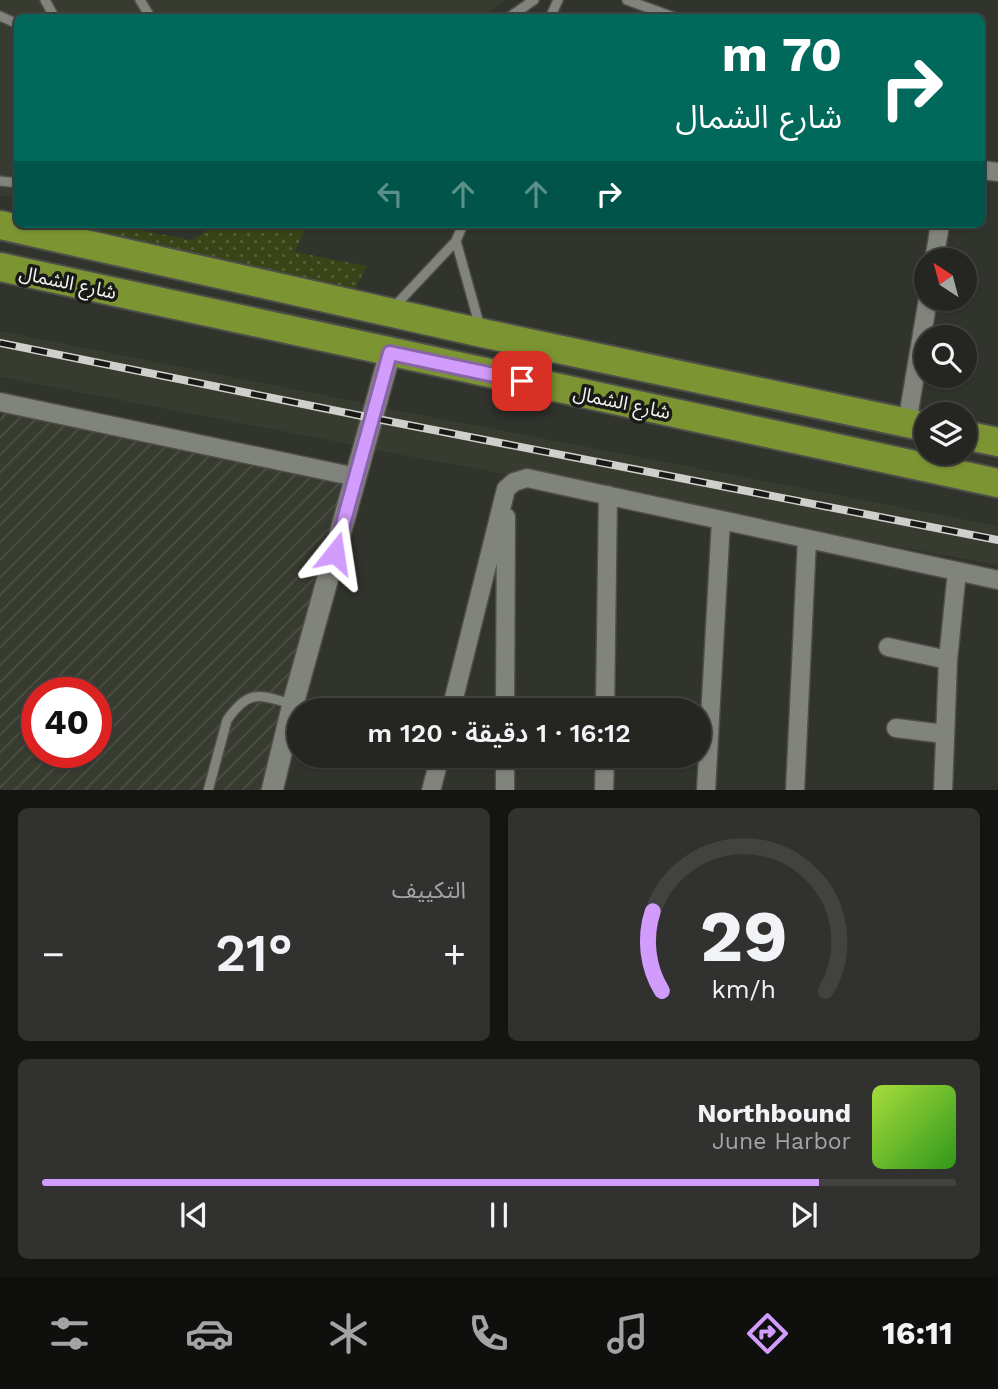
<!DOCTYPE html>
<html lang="ar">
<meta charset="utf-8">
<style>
:root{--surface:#252622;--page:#31322f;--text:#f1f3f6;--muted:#a3a5a5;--line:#424340;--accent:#d29cfd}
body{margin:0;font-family:"Work Sans","Noto Sans Arabic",sans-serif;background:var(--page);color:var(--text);direction:rtl;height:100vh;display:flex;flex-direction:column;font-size:26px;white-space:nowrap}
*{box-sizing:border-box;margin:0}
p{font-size:23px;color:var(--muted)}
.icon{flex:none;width:38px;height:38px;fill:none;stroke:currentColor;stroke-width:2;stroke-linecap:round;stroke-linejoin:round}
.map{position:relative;height:790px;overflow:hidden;direction:ltr}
.panel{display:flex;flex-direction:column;gap:18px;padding:18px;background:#141513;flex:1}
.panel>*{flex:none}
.top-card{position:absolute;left:14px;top:14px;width:971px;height:214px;border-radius:10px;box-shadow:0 2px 5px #0004,0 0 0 2px var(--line);direction:rtl;background:#00695c;color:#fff;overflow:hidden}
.needle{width:46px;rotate:324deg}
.tools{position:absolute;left:914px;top:248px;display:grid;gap:14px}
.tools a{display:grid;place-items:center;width:63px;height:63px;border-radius:50%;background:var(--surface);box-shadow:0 2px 5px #0004,0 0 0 2px var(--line);font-size:35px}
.speed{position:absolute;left:21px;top:677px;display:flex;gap:14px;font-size:35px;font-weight:700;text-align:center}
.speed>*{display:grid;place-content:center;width:91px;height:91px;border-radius:50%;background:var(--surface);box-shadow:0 2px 5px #0004,0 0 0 2px var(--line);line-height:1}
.speed .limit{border:10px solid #d22;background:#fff;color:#111}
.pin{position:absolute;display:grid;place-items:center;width:60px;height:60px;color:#fff;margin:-30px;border-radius:14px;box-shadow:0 4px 10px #0006}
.me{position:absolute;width:77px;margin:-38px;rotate:15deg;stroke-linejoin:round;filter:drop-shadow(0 0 5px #0008)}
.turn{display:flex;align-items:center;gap:24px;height:147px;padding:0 28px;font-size:32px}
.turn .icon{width:91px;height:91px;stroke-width:2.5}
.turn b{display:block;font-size:49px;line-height:60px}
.lanes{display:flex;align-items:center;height:66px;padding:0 28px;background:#0003;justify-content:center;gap:35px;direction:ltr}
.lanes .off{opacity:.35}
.big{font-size:52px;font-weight:600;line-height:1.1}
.panel .card{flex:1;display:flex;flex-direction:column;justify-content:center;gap:10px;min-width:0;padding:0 24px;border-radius:10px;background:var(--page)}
.panel .dial{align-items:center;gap:0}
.dial svg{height:182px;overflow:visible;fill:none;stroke:var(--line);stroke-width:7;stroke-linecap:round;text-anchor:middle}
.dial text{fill:var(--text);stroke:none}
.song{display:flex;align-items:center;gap:21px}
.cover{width:84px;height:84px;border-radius:10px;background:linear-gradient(135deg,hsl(80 70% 55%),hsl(110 70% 35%))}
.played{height:7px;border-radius:4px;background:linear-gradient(90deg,var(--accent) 85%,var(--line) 85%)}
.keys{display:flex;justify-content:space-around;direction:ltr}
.heat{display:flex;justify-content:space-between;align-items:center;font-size:38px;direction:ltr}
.panel .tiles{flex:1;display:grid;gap:18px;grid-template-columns:1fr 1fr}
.card:last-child{grid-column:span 2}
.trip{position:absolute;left:287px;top:698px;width:424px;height:70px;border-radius:35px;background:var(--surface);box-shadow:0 2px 5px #0004,0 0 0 2px var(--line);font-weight:600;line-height:70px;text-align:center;direction:rtl}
.dock{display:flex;height:112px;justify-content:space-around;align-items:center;background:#0f0f0e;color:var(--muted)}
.dock .icon{width:49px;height:49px}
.dock .active{color:var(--accent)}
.dock b{font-size:32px;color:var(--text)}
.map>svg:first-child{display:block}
.built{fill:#383c30}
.industrial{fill:url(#industrial-furrows);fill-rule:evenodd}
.grass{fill:url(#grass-dots)}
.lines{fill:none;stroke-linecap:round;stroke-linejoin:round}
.service-casing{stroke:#4e4f4a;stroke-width:12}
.minor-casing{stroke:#4e4f4a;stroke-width:21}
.tertiary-casing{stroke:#4e4f4a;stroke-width:24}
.trunk-casing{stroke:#4e4f4a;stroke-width:32}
.service{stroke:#81847c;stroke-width:9}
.minor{stroke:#81847c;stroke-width:18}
.tertiary{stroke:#81847c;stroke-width:21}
.trunk{stroke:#7d9433;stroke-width:28}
.rail-casing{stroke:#cfd0cc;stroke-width:8}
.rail{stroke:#191a17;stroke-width:5;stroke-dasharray:16;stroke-linecap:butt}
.route-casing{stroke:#8865a4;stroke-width:18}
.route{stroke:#d29cfd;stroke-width:12}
.labels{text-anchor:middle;stroke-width:7;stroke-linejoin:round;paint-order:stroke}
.street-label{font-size:19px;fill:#f4f5f1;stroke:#191a17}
</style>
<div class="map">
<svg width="998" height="791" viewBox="0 0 998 791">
<defs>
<pattern id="industrial-furrows" width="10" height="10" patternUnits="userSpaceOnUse" patternTransform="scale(1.75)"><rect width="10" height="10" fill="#383c30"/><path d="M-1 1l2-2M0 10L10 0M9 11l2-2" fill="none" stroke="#4c4f44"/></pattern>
<pattern id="grass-dots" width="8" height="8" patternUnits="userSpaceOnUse" patternTransform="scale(1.75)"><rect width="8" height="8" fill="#384417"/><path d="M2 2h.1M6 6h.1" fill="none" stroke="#556039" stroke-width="1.8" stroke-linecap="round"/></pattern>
</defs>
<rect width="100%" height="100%" fill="#31332d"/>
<path class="built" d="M0,0H505L480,18H18L17,198L0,195Z
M0,331L364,403L354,445L0,377Z
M385,408L998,526V565L375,450Z"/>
<path class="industrial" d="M6,404L356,477L275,790H0V420ZM37,693H96V752H37Z"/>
<path class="grass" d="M70,224H109L192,240L217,224H307L295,252L367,266L355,289Z"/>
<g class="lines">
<g class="service-casing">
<path id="service" d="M45,0L55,18
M140,0L151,18
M627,0L676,18
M0,16L18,24
M508,18L534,0
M550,18L558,0
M0,181L18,183
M456,241L480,327
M393,308L456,241L463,224
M208,791L227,720C250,687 260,696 293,704"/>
</g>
<g class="minor-casing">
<path id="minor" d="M982,170L998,172
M934,261L940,224
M0,402L356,477
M907,423L928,299
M888,647L948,660
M451,710L506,489L514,482L527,478L998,580
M505,710L506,517
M605,710L608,495
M896,728L944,734
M431,791L440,756
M505,791V756
M604,791L605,756
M706,791L721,520
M795,791L807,539
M943,791L948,660L957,571"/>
</g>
<g class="tertiary-casing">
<path id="tertiary" d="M272,791L293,704L390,353"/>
</g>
<g class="trunk-casing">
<path id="trunk" d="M0,225L482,333L926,427
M0,267L998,483
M964,435L998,442"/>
</g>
<use href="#service" class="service"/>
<use href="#minor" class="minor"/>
<use href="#tertiary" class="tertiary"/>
<use href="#trunk" class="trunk"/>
<g class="rail-casing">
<path id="rail" d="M0,343L372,418L998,540"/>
</g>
<use href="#rail" class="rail"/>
</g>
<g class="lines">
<g class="route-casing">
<path id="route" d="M335,553L390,353L522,381"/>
</g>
<use href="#route" class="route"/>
</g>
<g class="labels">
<g class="street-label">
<text transform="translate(68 282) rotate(12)" y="7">شارع الشمال</text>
<text transform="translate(622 402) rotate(12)" y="7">شارع الشمال</text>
</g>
</g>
</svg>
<div class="tools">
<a><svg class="needle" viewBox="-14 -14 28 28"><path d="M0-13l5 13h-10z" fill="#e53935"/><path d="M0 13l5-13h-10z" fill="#a3a5a5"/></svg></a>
<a><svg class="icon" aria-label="search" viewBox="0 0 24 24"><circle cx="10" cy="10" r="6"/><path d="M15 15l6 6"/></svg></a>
<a><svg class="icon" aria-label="layers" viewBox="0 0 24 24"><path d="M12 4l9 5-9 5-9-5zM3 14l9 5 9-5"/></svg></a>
</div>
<div class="speed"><div class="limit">40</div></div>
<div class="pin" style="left:522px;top:381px;background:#d93025"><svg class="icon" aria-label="arrive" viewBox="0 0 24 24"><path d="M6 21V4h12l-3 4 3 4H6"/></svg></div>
<svg class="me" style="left:335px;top:553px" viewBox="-20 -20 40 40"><path d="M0-17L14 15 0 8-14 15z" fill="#d29cfd" stroke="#fff" stroke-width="4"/></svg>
<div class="trip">16:12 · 1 دقيقة · 120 m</div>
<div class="top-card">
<div class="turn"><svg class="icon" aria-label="right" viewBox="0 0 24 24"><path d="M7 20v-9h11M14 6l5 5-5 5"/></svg><div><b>70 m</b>شارع الشمال</div></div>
<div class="lanes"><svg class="icon off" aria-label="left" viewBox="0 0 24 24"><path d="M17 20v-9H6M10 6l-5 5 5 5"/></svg><svg class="icon off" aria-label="ahead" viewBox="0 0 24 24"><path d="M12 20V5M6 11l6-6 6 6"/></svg><svg class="icon off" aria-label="ahead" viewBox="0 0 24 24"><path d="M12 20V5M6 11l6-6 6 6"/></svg><svg class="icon" aria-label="right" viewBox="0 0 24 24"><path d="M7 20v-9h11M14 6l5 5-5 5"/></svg></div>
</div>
</div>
<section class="panel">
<div class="tiles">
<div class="card dial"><svg viewBox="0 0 100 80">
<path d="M14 69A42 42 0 1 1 86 69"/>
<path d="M14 69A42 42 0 0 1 10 34" stroke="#d29cfd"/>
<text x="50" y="56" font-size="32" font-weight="700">29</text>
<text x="50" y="72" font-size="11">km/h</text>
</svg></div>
<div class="card"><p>التكييف</p>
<div class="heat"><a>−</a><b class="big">21°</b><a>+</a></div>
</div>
<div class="card">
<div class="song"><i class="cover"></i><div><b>Northbound</b><p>June Harbor</p></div></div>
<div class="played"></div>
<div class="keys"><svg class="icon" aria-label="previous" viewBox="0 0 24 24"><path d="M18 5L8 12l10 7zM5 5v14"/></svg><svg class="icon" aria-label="pause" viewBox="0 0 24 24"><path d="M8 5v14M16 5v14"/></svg><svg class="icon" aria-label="next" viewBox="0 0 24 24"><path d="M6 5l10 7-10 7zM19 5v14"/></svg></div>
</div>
</div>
</section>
<nav class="dock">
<b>16:11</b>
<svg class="icon active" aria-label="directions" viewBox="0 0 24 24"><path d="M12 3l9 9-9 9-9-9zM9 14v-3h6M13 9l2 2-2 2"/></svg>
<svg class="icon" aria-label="music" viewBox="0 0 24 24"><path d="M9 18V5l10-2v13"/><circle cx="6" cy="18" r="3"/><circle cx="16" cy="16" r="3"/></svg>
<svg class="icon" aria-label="phone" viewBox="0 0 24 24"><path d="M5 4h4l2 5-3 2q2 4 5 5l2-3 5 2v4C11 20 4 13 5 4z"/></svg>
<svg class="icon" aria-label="climate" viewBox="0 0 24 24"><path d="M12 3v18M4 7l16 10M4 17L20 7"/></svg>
<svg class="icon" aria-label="car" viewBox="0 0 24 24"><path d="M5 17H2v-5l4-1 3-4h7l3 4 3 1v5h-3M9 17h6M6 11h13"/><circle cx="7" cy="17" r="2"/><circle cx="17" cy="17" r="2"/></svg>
<svg class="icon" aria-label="filters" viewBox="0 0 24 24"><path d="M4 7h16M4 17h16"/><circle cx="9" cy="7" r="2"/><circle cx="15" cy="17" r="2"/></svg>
</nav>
